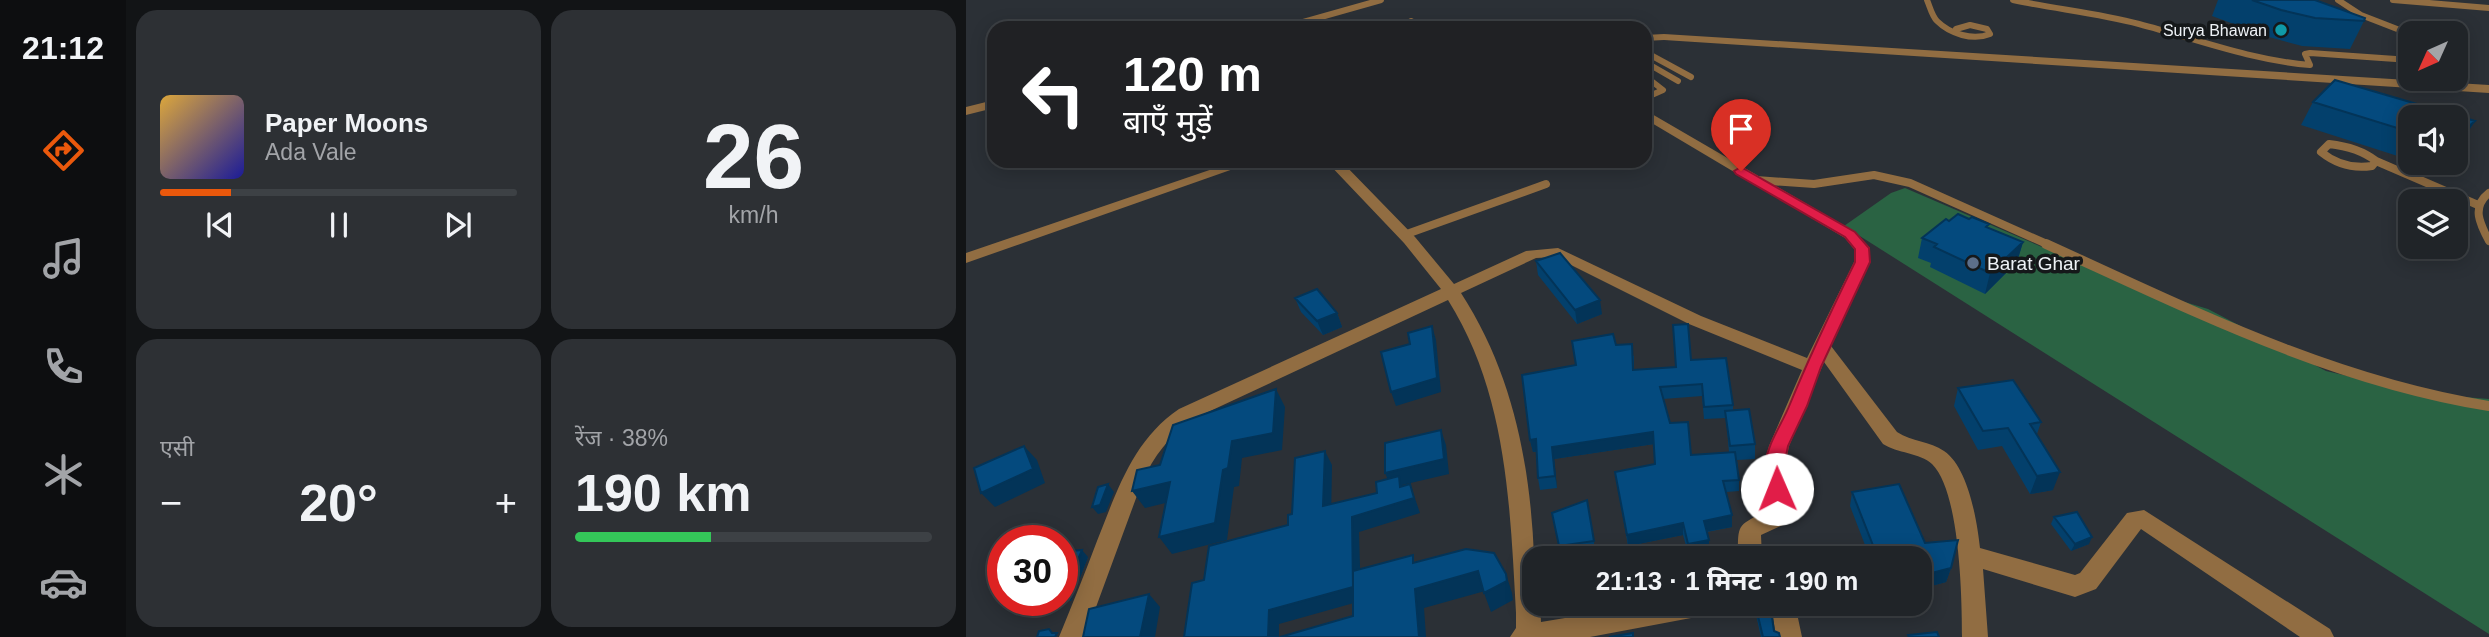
<!DOCTYPE html>
<html lang="hi">
<meta charset="utf-8">
<style>
:root{--surface:#202428;--page:#2d3034;--text:#f1f3f6;--muted:#a2a4a8;--line:#3d4145;--accent:#ea580c}
body{margin:0;font-family:Helvetica,"Noto Sans Devanagari",sans-serif;background:var(--page);color:var(--text);height:100vh;display:flex;flex-direction:column;font-size:26px;white-space:nowrap}
*{box-sizing:border-box;margin:0}
p{font-size:23px;color:var(--muted)}
.icon{flex:none;width:38px;height:38px;fill:none;stroke:currentColor;stroke-width:2;stroke-linecap:round;stroke-linejoin:round}
.map{position:relative;flex:1;overflow:hidden}
.drawer{display:flex;flex-direction:column;gap:10px;padding:10px;background:#121416;width:840px}
.drawer>*{flex:none}
.top-card{position:absolute;left:21px;top:21px;width:665px;height:147px;border-radius:21px;box-shadow:0 4px 18px #0003,0 0 0 2px var(--line);background:#202124;color:#fff;overflow:hidden}
.needle{width:46px;rotate:225deg}
.fabs{position:absolute;left:1432px;top:21px;display:grid;gap:14px}
.fabs a{display:grid;place-items:center;width:70px;height:70px;border-radius:14px;background:var(--surface);box-shadow:0 4px 18px #0003,0 0 0 2px var(--line);font-size:35px}
.speed{position:absolute;left:21px;top:525px;display:flex;gap:14px;font-size:35px;font-weight:700;text-align:center}
.speed>*{display:grid;place-content:center;width:91px;height:91px;border-radius:50%;background:var(--surface);box-shadow:0 4px 18px #0003,0 0 0 2px var(--line);line-height:1}
.speed .limit{border:10px solid #d22;background:#fff;color:#111}
.pin{position:absolute;display:grid;place-items:center;width:60px;height:60px;color:#fff;margin:-72px -30px;border-radius:50% 50% 50% 0;rotate:-45deg;box-shadow:0 0 7px #0007}
.pin .icon{rotate:45deg}
.me{position:absolute;width:77px;margin:-38px;rotate:359deg;stroke-linejoin:round;filter:drop-shadow(0 0 5px #0008)}
.turn{display:flex;align-items:center;gap:24px;height:147px;padding:0 21px;font-size:32px}
.turn .icon{width:91px;height:91px;stroke-width:2.5}
.turn b{display:block;font-size:49px;line-height:60px}
.big{font-size:52px;font-weight:700;line-height:1.1}
.drawer .widget{flex:1;display:flex;flex-direction:column;justify-content:center;gap:10px;min-width:0;padding:0 24px;border-radius:21px;background:var(--page)}
.drawer .dial{align-items:center;gap:0}
.dial b{font-size:91px;line-height:1}
.song{display:flex;align-items:center;gap:21px}
.cover{width:84px;height:84px;border-radius:10px;background:linear-gradient(135deg,hsl(40 70% 55%),hsl(240 70% 35%))}
.played{height:7px;border-radius:4px;background:linear-gradient(90deg,var(--accent) 20%,var(--line) 20%)}
.keys{display:flex;justify-content:space-around;direction:ltr}
.heat{display:flex;justify-content:space-between;align-items:center;font-size:38px;direction:ltr}
.charge{height:10px;border-radius:5px;background:linear-gradient(90deg,#34c759 38%,var(--line) 0)}
.drawer .tiles{flex:1;display:grid;gap:10px;grid-template-columns:repeat(2,1fr)}
.trip{position:absolute;left:556px;top:546px;width:410px;height:70px;border-radius:21px;background:var(--surface);box-shadow:0 4px 18px #0003,0 0 0 2px var(--line);font-weight:700;line-height:70px;text-align:center}
main{display:flex;flex:1;min-height:0}
.tab-bar{display:flex;flex-direction:column;width:126px;justify-content:space-around;align-items:center;background:#0d0e10;color:var(--muted)}
.tab-bar .icon{width:49px;height:49px}
.tab-bar .active{color:var(--accent)}
.tab-bar b{font-size:32px;color:var(--text)}
.map>svg:first-child{display:block}
.green{fill:#2a6343}
.lines{fill:none;stroke-linecap:round;stroke-linejoin:round}
.lane-far2{stroke:#916d42;stroke-width:6}
.lane-far1{stroke:#916d42;stroke-width:8}
.lane{stroke:#916d42;stroke-width:10}
.street{fill:#916d42;fill-rule:evenodd}
.wall{fill:#03406c;fill-rule:evenodd}
.shaded-wall{fill:#033458}
.building{fill:#044a7e;stroke:#033458;stroke-width:2}
.route{fill:#e11d48;stroke:#92132f;stroke-width:2}
.culture-dot{fill:#0f9aa8;stroke:#15181a;stroke-width:2.5}
.service-dot{fill:#5c6f8a;stroke:#15181a;stroke-width:2.5}
.labels{text-anchor:middle;stroke-width:7;stroke-linejoin:round;paint-order:stroke}
.far-poi-label{font-size:16px;fill:#eef2f6;stroke:#15181a;text-anchor:end}
.poi-label{font-size:19px;fill:#eef2f6;stroke:#15181a;text-anchor:start}
</style>
<main>
<nav class="tab-bar">
<b>21:12</b>
<svg class="icon active" aria-label="directions" viewBox="0 0 24 24"><path d="M12 3l9 9-9 9-9-9zM9 14v-3h6M13 9l2 2-2 2"/></svg>
<svg class="icon" aria-label="music" viewBox="0 0 24 24"><path d="M9 18V5l10-2v13"/><circle cx="6" cy="18" r="3"/><circle cx="16" cy="16" r="3"/></svg>
<svg class="icon" aria-label="phone" viewBox="0 0 24 24"><path d="M5 4h4l2 5-3 2q2 4 5 5l2-3 5 2v4C11 20 4 13 5 4z"/></svg>
<svg class="icon" aria-label="climate" viewBox="0 0 24 24"><path d="M12 3v18M4 7l16 10M4 17L20 7"/></svg>
<svg class="icon" aria-label="car" viewBox="0 0 24 24"><path d="M5 17H2v-5l4-1 3-4h7l3 4 3 1v5h-3M9 17h6M6 11h13"/><circle cx="7" cy="17" r="2"/><circle cx="17" cy="17" r="2"/></svg>
</nav>
<section class="drawer">
<div class="tiles">
<div class="widget">
<div class="song"><i class="cover"></i><div><b>Paper Moons</b><p>Ada Vale</p></div></div>
<div class="played"></div>
<div class="keys"><svg class="icon" aria-label="previous" viewBox="0 0 24 24"><path d="M18 5L8 12l10 7zM5 5v14"/></svg><svg class="icon" aria-label="pause" viewBox="0 0 24 24"><path d="M8 5v14M16 5v14"/></svg><svg class="icon" aria-label="next" viewBox="0 0 24 24"><path d="M6 5l10 7-10 7zM19 5v14"/></svg></div>
</div>
<div class="widget dial"><b>26</b><p>km/h</p></div>
<div class="widget"><p>एसी</p>
<div class="heat"><a>−</a><b class="big">20°</b><a>+</a></div>
</div>
<div class="widget"><p>रेंज · 38%</p><b class="big">190 km</b><div class="charge"></div></div>
</div>
</section>
<div class="map">
<svg width="1523" height="637" viewBox="0 0 1523 637">
<rect width="100%" height="100%" fill="#2b3036"/>
<path class="green" d="M939,188L1169,287L1242,309L1360,371L1459,394L1523,399V634L878,226L925,193Z"/>
<g class="lines">
<path class="lane-far2" d="M961,0C964,7 966,16 971,21C984,34 1007,41 1024,34L1021,29L1004,25L990,29
M1047,0C1089,9 1132,13 1173,24C1230,39 1284,60 1344,65L1339,54L1344,53L1444,60
M1372,0L1395,15L1444,34
M1427,0L1523,8
M316,28L415,0
M444,28L445,21
M679,52L725,77
M679,62L712,81
M679,76L697,90L679,98"/>
<path class="lane-far1" d="M1363,144C1381,146 1396,150 1410,161L1406,166C1387,169 1370,164 1355,152Z
M1410,161L1512,205
M790,180L848,184L908,175L944,183L1083,245
M1523,193C1505,207 1514,224 1523,241
M438,235L580,184"/>
<path class="lane" d="M1080,244C1223,309 1366,381 1523,406"/>
<path class="street" d="M698,34L1523,85V93L698,40L679,41V35Z
M28,100V108L0,115V107Z
M679,110L889,232L904,248V262L865,346L931,432C946,442 964,441 978,451C1002,467 1011,520 1014,548L1109,575L1114,573L1161,513L1178,510L1364,629L1368,637H1334L1175,529L1130,589L1109,597L1017,569L1022,637H996C996,598 994,491 966,464C954,453 931,453 917,444L858,362L823,446L819,466L824,516L821,523L795,535L796,558H772C772,524 770,526 801,511L797,466L803,446L836,370L723,324L589,257L570,258L495,293C556,387 569,496 569,604H574L575,622L683,604H760L757,612L624,637H544L550,628V613C544,505 541,394 482,300L227,419C203,436 188,456 176,482L119,637H93C106,605 119,573 131,541C151,491 167,440 213,409L475,289L438,243L360,161H375L449,237L488,284L560,251L592,248L735,316L841,358L888,262V249L879,238L679,119Z
M270,161H290L0,263V253Z
M805,604H829L836,637H810Z"/>
</g>
<path class="wall" d="M1252,0H1349L1398,21L1384,49L1336,46L1303,37L1246,16Z
M1369,80L1509,121L1494,144L1489,148V117H1444V160L1335,125L1347,102Z
M1452,163H1473L1467,168Z
M983,221L1022,228L1057,242L1051,262L1019,294L964,267L965,263L952,258L956,238Z
M570,261L636,314L611,324L572,275Z
M329,298L371,313L376,327L357,335L335,312Z
M650,345L668,356V370L710,367L725,360L767,405V410L789,444V459L771,460L773,480V491L760,492L766,515V527L741,532L743,552L723,556L717,535L662,546L651,484L689,464L688,444L588,459L591,488L574,490L572,478L570,452H567L564,440L610,365ZM736,396L738,419L760,418L763,452L725,455L704,423L697,399Z
M992,388L1075,422L1071,434L1087,490L1064,494L1036,446L1012,450L988,406Z
M886,492L959,543L985,568L980,582L954,589V558H904L884,506Z
M621,500L630,555L609,558H596L586,513Z
M1088,517L1123,544L1105,551L1085,524Z
M122,557L105,601L100,600L96,596V583Z
M842,604H904L844,609Z
M790,608L808,631L814,637H795L790,615Z"/>
<path class="shaded-wall" d="M1509,121L1494,144L1489,148V138Z
M1057,242L1051,262L1019,294L1024,273Z
M634,300L636,314L611,324L609,310Z
M371,313L376,327L357,335L351,321Z
M466,326L470,340L475,392L430,406L425,392Z
M310,389L319,407L316,450L276,458L273,486L268,487L261,540L206,554L193,537L257,470L266,441Z
M475,430L480,445L483,474L436,485L439,491L444,484L454,513L393,532L395,601L313,624V637H301L303,610L386,517L425,487L419,473Z
M687,432L688,444L588,459L591,488L589,476L586,447Z
M570,439L573,451L567,452L564,440Z
M58,446L71,460L79,483L29,507L15,493Z
M359,451L366,465L365,521L357,506Z
M1094,472L1087,490L1064,494L1071,476Z
M204,482L216,499L179,508L166,491Z
M142,484L148,492L140,512L132,514L126,507Z
M766,515V527L738,532V521Z
M717,523V535L662,546L661,535Z
M1126,537L1123,544L1105,551L1109,544Z
M743,540V552L723,556L722,544Z
M116,550L122,557L105,601L98,594Z
M985,568L980,582L954,589V576Z
M512,571L519,591L458,608L460,637H453L449,589Z
M540,574L546,593L547,600L525,612L518,593Z
M183,594L194,607L189,637H174Z"/>
<path class="building" d="M1286,0H1349L1399,18L1398,21L1349,18L1315,10Z
M1369,80L1509,121L1489,138V117H1444V132L1347,102Z
M992,214L1003,219L1006,217L1023,224L1020,227L1057,242L1024,273L968,247L971,244L956,238L980,219L983,221Z
M594,253L634,300L609,310L570,261Z
M351,289L371,313L351,321L329,298Z
M722,324L725,360L760,358L767,405L738,407L736,384L694,387L704,423L722,422L725,455L769,452L773,480L757,481L766,515L738,521L743,540L722,544L717,523L661,535L649,472L689,464L687,432L586,447L589,476L572,478L570,439L564,440L556,375L610,365L606,341L647,334L650,345L666,344L667,370L710,367L707,325Z
M466,326L471,378L425,392L415,352L444,344L442,333Z
M1047,380L1075,422L1064,424L1094,472L1071,476L1042,428L1017,431L992,388Z
M310,389L307,433L266,441L262,468L257,470L249,523L193,537L204,482L166,491L171,470L194,465L207,425Z
M783,409L789,444L764,446L759,411Z
M475,430L478,459L419,473V443Z
M58,446L67,469L15,493L8,468Z
M359,451L357,506L411,493L410,482L433,476L434,487L444,484L448,498L386,517L387,587L303,610L302,637H218L226,583L238,580L243,546L322,525V515L326,514L329,458Z
M142,484L134,505L126,507L132,487Z
M933,484L959,543L992,540L985,568L954,576V558H912L886,492Z
M621,500L628,541L593,546L586,513Z
M1111,512L1126,537L1109,544L1088,517Z
M500,549L528,553L540,574L541,581L518,593L512,571L449,589L453,637H314L387,616V571L447,555V563Z
M116,550L98,594H96V583L105,551Z
M183,594L174,637H117L123,609Z
M790,608L805,610L808,631L813,633L814,637H797Z
M83,629L86,633H91L89,637H71L73,631Z
M971,632L973,637H943L942,635Z
M667,633V637H643Z"/>
<path class="route" d="M775,167L889,232L903,248L904,262L855,367L841,406L822,446L818,466L821,489L818,495L811,497L804,495C800,486 798,473 799,463C803,441 816,424 824,404C844,355 866,309 889,262V249L879,237L770,174L768,171Z"/>
<circle class="culture-dot" cx="1315" cy="30" r="7"/>
<circle class="service-dot" cx="1007" cy="263" r="7"/>
<g class="labels">
<g class="far-poi-label">
<text x="1301" y="36">Surya Bhawan</text>
</g>
<g class="poi-label">
<text x="1021" y="270">Barat Ghar</text>
</g>
</g>
</svg>
<div class="fabs">
<a><svg class="needle" viewBox="-14 -14 28 28"><path d="M0-13l5 13h-10z" fill="#e53935"/><path d="M0 13l5-13h-10z" fill="#a2a4a8"/></svg></a>
<a><svg class="icon" aria-label="sound" viewBox="0 0 24 24"><path d="M4 9h4l5-4v14l-5-4H4zM17 9q2 3 0 6"/></svg></a>
<a><svg class="icon" aria-label="layers" viewBox="0 0 24 24"><path d="M12 4l9 5-9 5-9-5zM3 14l9 5 9-5"/></svg></a>
</div>
<div class="speed"><div class="limit">30</div></div>
<div class="pin" style="left:775px;top:171px;background:#d93025"><svg class="icon" aria-label="arrive" viewBox="0 0 24 24"><path d="M6 21V4h12l-3 4 3 4H6"/></svg></div>
<svg class="me" style="left:811px;top:489px" viewBox="-20 -20 40 40"><circle r="19" fill="#fff"/><path d="M0-13L10 11 0 6-10 11z" fill="#e11d48"/></svg>
<div class="trip">21:13 · 1 मिनट · 190 m</div>
<div class="top-card">
<div class="turn"><svg class="icon" aria-label="left" viewBox="0 0 24 24"><path d="M17 20v-9H6M10 6l-5 5 5 5"/></svg><div><b>120 m</b>बाएँ मुड़ें</div></div>
</div>
</div>
</main>
